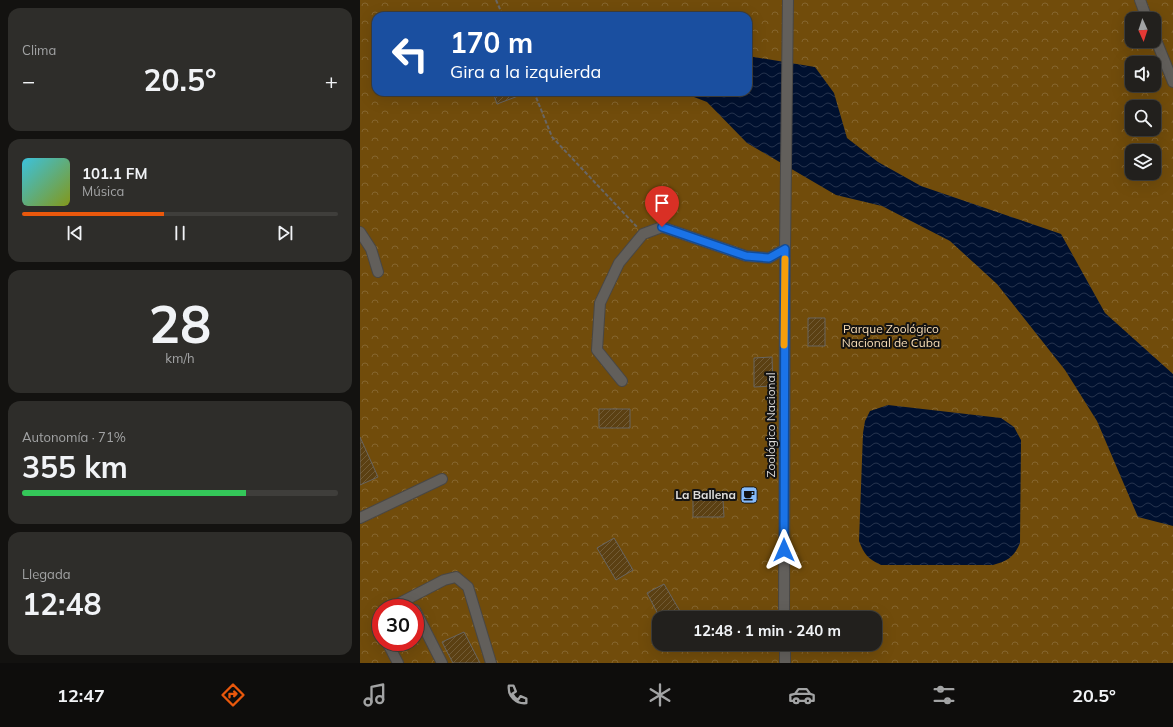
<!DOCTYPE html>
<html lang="es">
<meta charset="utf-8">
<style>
:root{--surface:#22201d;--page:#2e2d2a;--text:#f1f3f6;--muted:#a2a3a4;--line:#3f3e3b;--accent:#ea580c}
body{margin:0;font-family:Mulish,sans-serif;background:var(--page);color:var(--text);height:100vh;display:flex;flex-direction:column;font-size:15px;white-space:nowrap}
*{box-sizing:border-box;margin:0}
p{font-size:13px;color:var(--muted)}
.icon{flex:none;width:22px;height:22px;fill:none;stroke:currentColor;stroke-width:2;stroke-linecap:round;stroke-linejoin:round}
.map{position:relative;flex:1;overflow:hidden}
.drawer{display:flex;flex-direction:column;gap:8px;padding:8px;background:#131210;width:360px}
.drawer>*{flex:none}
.hud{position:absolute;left:12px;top:12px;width:380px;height:84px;border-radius:12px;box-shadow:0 4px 16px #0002,0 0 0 1px var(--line);background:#1a4fa0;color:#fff;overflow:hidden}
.needle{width:26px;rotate:177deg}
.fabs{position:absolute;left:765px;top:12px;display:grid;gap:8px}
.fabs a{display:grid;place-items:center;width:36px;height:36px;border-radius:8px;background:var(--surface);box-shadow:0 4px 16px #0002,0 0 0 1px var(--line);font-size:20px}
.speed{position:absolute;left:12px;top:599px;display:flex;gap:8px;font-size:20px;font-weight:700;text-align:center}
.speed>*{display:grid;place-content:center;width:52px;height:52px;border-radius:50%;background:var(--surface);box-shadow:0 4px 16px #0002,0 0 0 1px var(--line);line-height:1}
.speed .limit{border:6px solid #d22;background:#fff;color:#111}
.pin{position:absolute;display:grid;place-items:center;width:34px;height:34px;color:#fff;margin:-41px -17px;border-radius:50% 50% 50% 0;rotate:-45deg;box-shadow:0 0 4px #0007}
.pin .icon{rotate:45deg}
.me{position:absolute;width:44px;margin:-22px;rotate:0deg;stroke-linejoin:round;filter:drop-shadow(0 0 3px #0008)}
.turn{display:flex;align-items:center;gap:14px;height:84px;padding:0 12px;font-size:18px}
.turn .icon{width:52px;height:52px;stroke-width:2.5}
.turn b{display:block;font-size:28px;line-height:34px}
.big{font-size:30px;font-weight:700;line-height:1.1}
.drawer .widget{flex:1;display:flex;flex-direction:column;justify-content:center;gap:6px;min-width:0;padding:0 14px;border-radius:12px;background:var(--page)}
.drawer .dial{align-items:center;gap:0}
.dial b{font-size:52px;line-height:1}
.song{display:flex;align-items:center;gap:12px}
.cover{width:48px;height:48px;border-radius:6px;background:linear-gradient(135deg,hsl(190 70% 55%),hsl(70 70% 35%))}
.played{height:4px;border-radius:2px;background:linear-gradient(90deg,var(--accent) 45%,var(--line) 45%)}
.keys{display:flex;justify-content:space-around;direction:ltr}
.heat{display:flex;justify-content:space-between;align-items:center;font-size:22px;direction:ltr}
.charge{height:6px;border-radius:3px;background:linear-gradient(90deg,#34c759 71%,var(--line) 0)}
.trip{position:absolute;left:292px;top:611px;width:230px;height:40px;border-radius:12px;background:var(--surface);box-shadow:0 4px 16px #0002,0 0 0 1px var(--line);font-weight:700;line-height:40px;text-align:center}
.tab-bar{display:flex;height:64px;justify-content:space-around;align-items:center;background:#0e0d0c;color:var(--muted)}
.tab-bar .icon{width:28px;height:28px}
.tab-bar .on{color:var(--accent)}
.tab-bar b{font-size:18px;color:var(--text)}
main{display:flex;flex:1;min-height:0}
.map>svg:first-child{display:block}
.park{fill:url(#park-crowns);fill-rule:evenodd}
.water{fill:url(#water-waves)}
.building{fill:url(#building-hatch);stroke:#686561}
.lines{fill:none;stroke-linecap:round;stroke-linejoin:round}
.minor-casing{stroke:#494745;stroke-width:12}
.path{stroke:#696664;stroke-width:2;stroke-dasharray:4 2;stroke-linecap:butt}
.minor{stroke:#625f5b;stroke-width:10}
.route-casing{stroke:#114b97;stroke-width:10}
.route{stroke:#1a73e8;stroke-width:7}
.slow{stroke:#f59e0b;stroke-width:7}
.labels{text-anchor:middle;stroke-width:4;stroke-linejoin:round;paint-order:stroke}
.park-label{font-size:12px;fill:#f8ddb6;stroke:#141312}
.street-label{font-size:12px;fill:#dedcda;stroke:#141312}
.poi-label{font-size:12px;font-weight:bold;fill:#dedcda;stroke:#141312;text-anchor:end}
</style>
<main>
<section class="drawer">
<div class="widget"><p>Clima</p>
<div class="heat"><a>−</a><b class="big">20.5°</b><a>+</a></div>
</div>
<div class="widget">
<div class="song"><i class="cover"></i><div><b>101.1 FM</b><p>Música</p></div></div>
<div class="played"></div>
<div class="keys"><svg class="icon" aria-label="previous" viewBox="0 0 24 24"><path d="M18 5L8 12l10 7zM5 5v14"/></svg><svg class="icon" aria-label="pause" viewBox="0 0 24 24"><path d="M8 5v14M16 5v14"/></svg><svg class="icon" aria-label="next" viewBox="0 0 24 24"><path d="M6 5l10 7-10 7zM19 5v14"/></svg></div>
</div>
<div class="widget dial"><b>28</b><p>km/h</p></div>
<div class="widget"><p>Autonomía · 71%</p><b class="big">355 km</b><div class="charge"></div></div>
<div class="widget"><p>Llegada</p><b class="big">12:48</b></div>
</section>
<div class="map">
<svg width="813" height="663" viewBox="0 0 813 663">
<defs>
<pattern id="park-crowns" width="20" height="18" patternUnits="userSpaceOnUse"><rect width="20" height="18" fill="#714c0b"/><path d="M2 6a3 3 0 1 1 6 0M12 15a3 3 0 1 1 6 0" fill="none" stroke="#85652e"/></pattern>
<pattern id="water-waves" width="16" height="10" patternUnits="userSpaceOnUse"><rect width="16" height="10" fill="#00102f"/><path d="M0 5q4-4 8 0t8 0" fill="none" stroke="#25324d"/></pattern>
<pattern id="building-hatch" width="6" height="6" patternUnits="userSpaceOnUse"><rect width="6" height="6" fill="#5b4013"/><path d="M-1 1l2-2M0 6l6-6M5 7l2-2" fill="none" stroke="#725b35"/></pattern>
</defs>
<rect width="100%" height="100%" fill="#2d2a27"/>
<path class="park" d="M0,0H813V663H0ZM16,16H388V92H16ZM772,19H794V41H772ZM772,63H794V85H772ZM772,107H794V129H772ZM772,151H794V173H772ZM21,608H55V642H21ZM299,618H515V644H299Z"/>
<path class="water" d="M388,56L455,67L474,93L487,138L518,162L561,186L701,234L745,313L813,374V526L778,517L737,421L705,370L637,284L590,241L522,206L476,195L387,143L347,102L321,92H388Z
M528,405L641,418L654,427L661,440L660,543C654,557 648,561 633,565H521C508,559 504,554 499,541L503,433L505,421L510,411Z"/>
<path class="building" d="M133,92H166V93L137,104Z
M448,318H465V346H448Z
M412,357L413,386L394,387V358Z
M239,409H270V428H239Z
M0,437L18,477L0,485Z
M333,500H363L364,517H333Z
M254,538L273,570L256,580L237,548Z
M304,584L324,618H300L287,593Z
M104,632L120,663H93L82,642Z"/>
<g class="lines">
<g class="minor-casing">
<path id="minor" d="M780,0L787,19
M794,35L813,82
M0,232L11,249L18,272
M262,381L237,350L240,303L259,263L283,234L302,227L386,256L409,258L425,249
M0,518L82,479
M30,608L84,580L96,577L108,587L131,663
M55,610L82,663
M21,618V624
M424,618L425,249L428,0
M27,642L38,663
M425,644V663"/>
</g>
<path class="path" d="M136,0L143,16
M174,92L192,137L277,227"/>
<use href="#minor" class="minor"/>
</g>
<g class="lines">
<g class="route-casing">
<path id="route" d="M302,227L386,256L409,258L425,249L424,550"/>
</g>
<use href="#route" class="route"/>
<path class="slow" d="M424,345L425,259"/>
</g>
<defs>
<g id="cafe-square" transform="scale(0.9)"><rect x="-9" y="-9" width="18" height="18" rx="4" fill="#86bbfb" stroke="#141312"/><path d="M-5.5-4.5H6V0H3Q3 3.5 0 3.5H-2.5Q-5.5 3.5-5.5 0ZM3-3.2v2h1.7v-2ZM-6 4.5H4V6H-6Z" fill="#111"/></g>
</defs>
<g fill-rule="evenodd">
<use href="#cafe-square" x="389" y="495"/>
</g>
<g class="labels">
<g class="park-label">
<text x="531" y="333">Parque Zoológico<tspan x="531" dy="14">Nacional de Cuba</tspan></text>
</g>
<g class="street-label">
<text transform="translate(411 425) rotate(-90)" y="4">Zoológico Nacional</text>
</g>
<g class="poi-label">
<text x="376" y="499">La Ballena</text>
</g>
</g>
</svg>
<div class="fabs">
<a><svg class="needle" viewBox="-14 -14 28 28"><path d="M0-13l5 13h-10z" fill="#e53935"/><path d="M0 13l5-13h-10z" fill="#a2a3a4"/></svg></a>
<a><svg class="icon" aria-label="sound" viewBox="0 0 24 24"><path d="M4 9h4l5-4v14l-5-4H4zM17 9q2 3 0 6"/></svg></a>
<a><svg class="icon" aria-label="search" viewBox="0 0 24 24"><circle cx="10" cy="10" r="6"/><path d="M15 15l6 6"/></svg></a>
<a><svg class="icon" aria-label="layers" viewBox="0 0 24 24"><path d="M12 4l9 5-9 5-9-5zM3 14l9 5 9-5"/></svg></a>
</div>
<div class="speed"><div class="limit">30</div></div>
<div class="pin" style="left:302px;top:227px;background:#d93025"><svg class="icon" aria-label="arrive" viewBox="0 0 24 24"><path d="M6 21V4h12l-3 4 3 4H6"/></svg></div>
<svg class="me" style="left:424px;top:550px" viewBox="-20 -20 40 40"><path d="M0-17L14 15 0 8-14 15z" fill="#1a73e8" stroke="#fff" stroke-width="4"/></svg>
<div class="trip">12:48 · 1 min · 240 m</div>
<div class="hud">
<div class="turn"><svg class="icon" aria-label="left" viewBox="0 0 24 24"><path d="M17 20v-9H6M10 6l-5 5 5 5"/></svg><div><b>170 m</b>Gira a la izquierda</div></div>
</div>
</div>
</main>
<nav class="tab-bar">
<b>12:47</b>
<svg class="icon on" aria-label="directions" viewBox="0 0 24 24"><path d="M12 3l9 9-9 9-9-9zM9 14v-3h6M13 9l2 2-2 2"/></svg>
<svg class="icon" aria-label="music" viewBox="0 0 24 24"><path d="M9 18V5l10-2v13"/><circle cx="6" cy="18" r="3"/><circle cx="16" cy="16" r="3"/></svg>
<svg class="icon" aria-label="phone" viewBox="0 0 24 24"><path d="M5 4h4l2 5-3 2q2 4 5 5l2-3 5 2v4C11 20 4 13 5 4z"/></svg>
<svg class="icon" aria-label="climate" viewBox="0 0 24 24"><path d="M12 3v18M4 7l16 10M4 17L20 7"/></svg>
<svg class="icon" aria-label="car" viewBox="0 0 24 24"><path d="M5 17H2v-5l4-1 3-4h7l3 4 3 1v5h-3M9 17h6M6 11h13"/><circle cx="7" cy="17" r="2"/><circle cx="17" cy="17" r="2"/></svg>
<svg class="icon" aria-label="filters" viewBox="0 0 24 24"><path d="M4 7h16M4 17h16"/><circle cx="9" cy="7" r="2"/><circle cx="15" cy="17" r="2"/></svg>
<b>20.5°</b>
</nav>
